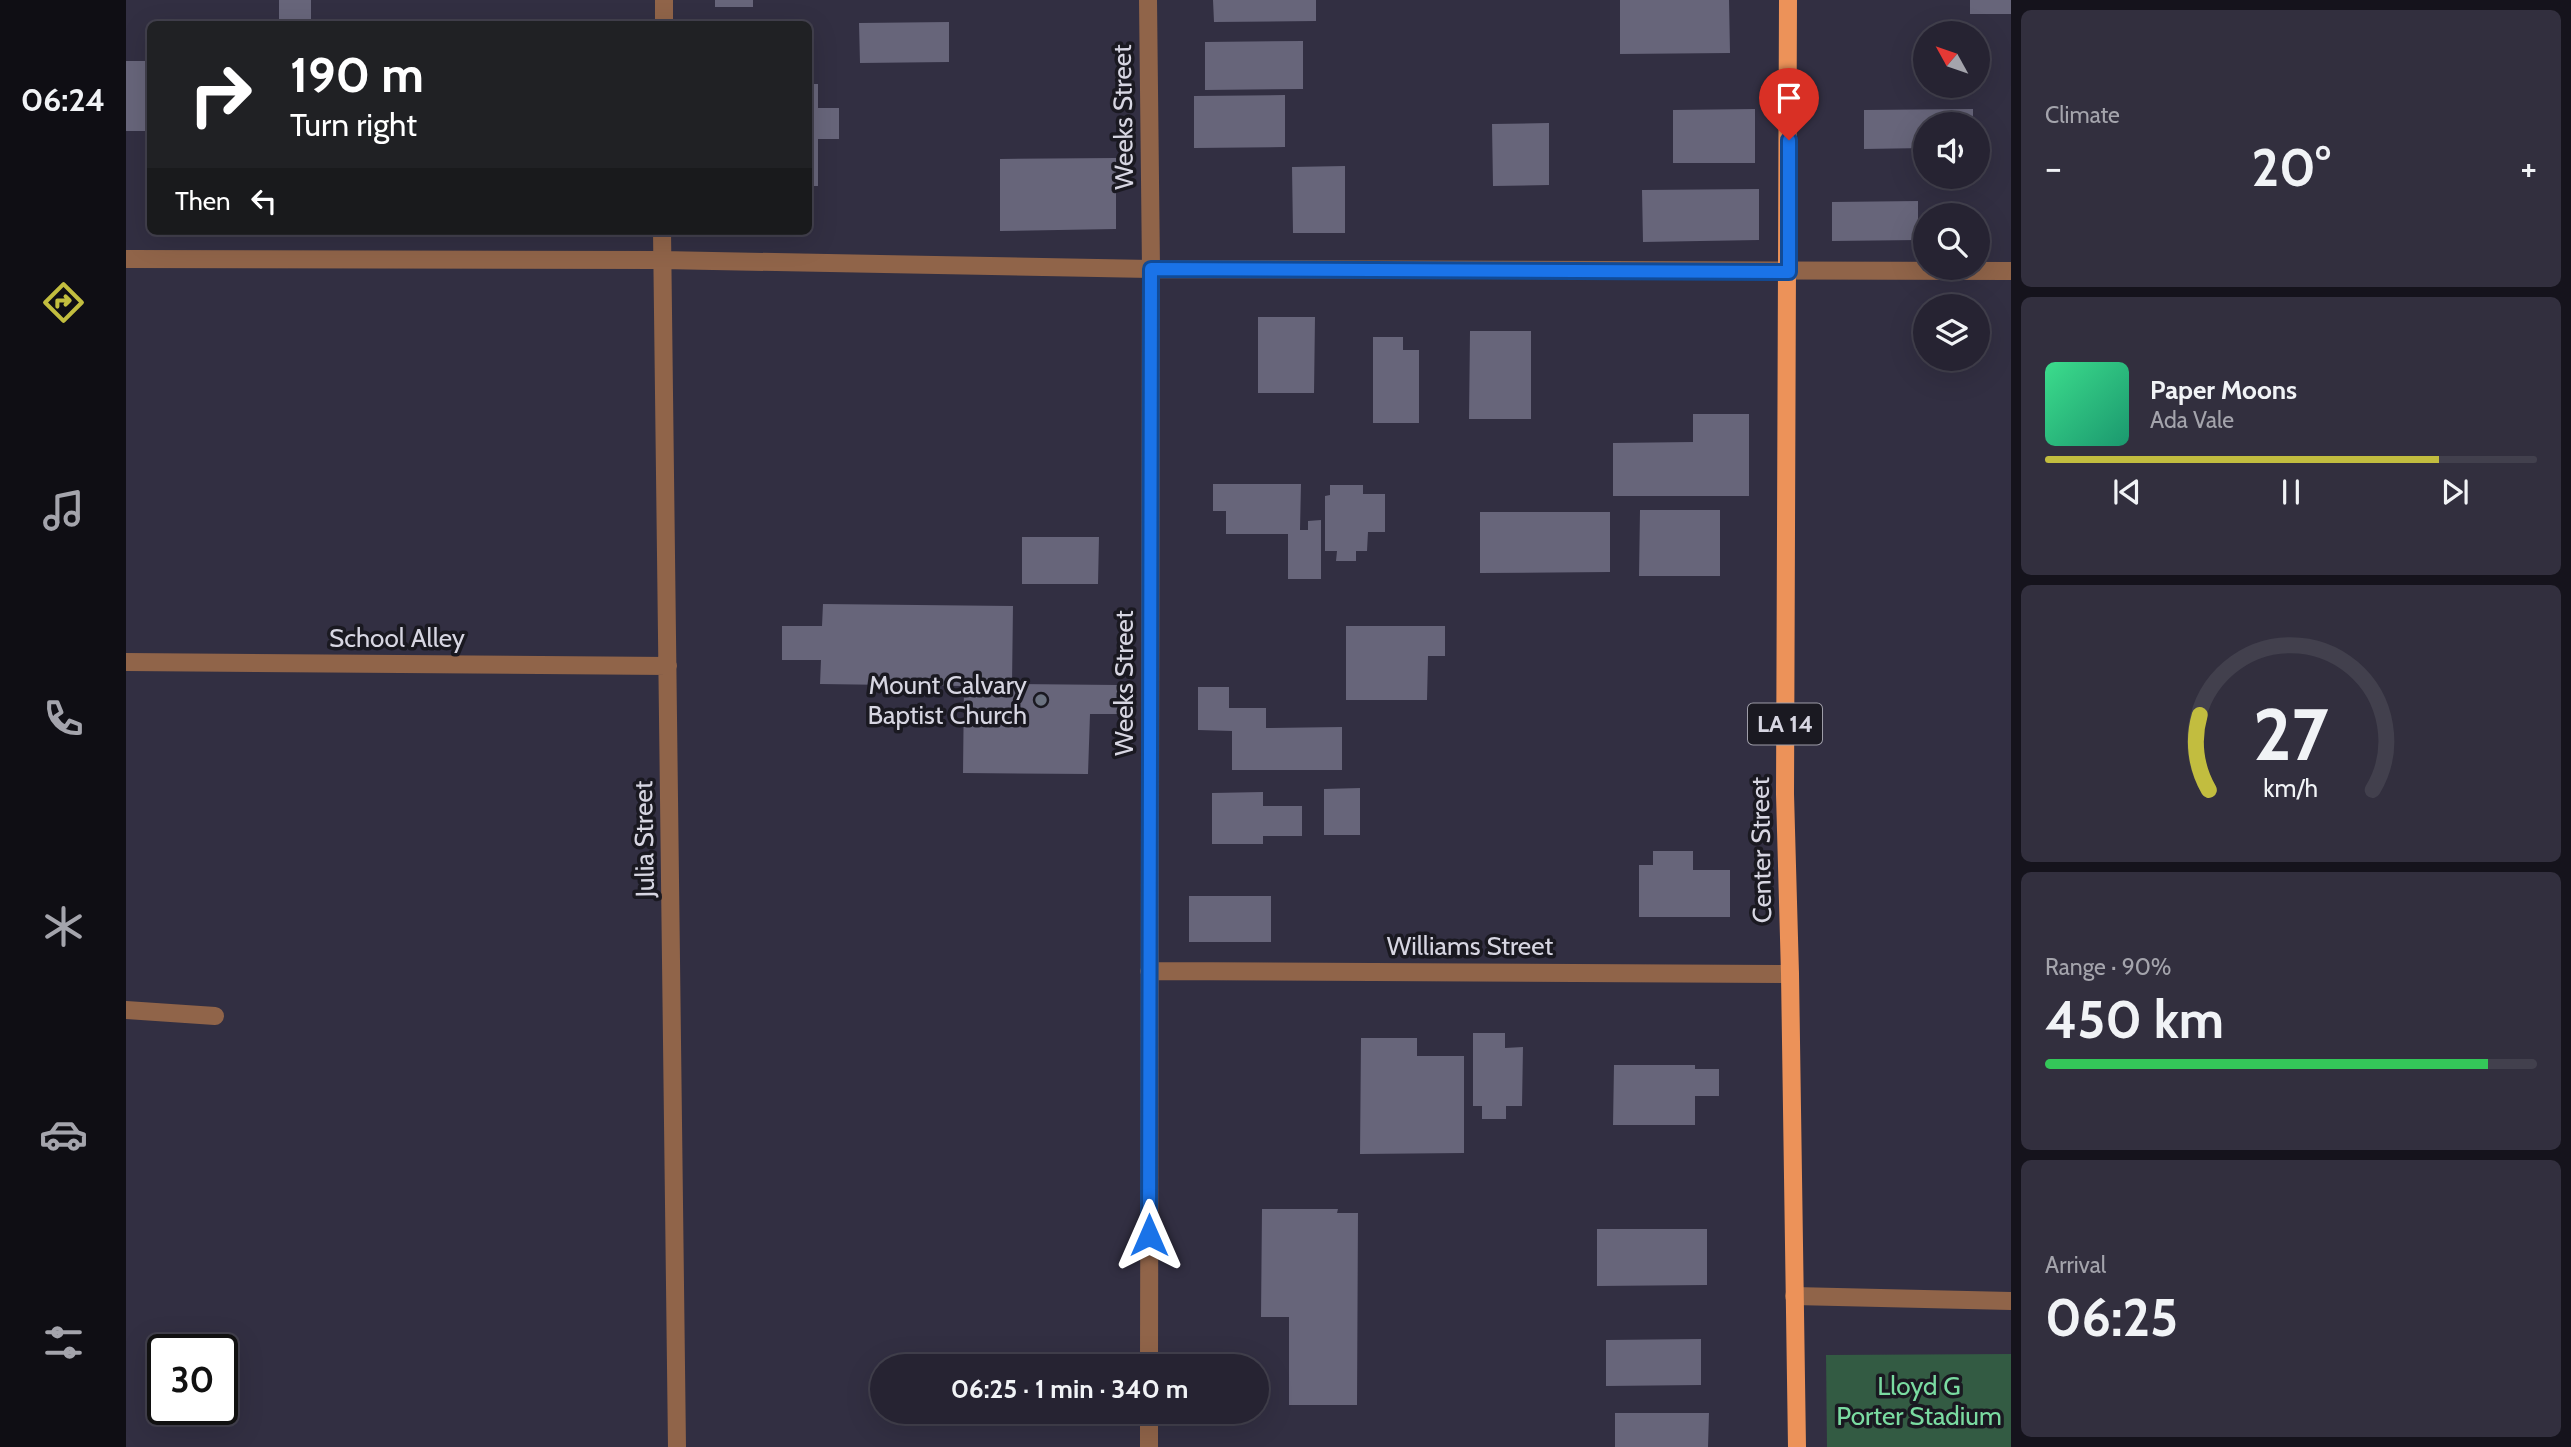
<!DOCTYPE html>
<meta charset="utf-8">
<style>
:root{--surface:#262332;--page:#322f3e;--text:#f1f3f6;--muted:#a4a4ac;--line:#42404d;--accent:#c2bd3f}
body{margin:0;font-family:Cabin,sans-serif;background:var(--page);color:var(--text);height:100vh;display:flex;flex-direction:column;font-size:26px;white-space:nowrap}
*{box-sizing:border-box;margin:0}
p{font-size:23px;color:var(--muted)}
.icon{flex:none;width:38px;height:38px;fill:none;stroke:currentColor;stroke-width:2;stroke-linecap:round;stroke-linejoin:round}
.map{position:relative;flex:1;overflow:hidden}
.panel{display:flex;flex-direction:column;gap:10px;padding:10px;background:#15131c;width:560px}
.panel>*{flex:none}
.hud{position:absolute;left:21px;top:21px;width:665px;height:214px;border-radius:10px;box-shadow:0 7px 28px #0002,0 0 0 2px var(--line);background:#202124;color:#fff;overflow:hidden}
.needle{width:46px;rotate:310deg}
.fabs{position:absolute;left:1787px;top:21px;display:grid;gap:14px}
.fabs a{display:grid;place-items:center;width:77px;height:77px;border-radius:50%;background:var(--surface);box-shadow:0 7px 28px #0002,0 0 0 2px var(--line);font-size:35px}
.speed{position:absolute;left:21px;top:1334px;display:flex;gap:14px;font-size:35px;font-weight:700;text-align:center}
.speed>*{display:grid;place-content:center;width:91px;height:91px;border-radius:50%;background:var(--surface);box-shadow:0 7px 28px #0002,0 0 0 2px var(--line);line-height:1}
.speed .limit{border:4px solid #111;border-radius:10px;background:#fff;color:#111}
.pin{position:absolute;display:grid;place-items:center;width:60px;height:60px;color:#fff;margin:-72px -30px;border-radius:50% 50% 50% 0;rotate:-45deg;box-shadow:0 0 7px #0007}
.pin .icon{rotate:45deg}
.me{position:absolute;width:77px;margin:-38px;rotate:0deg;stroke-linejoin:round;filter:drop-shadow(0 0 5px #0008)}
.turn{display:flex;align-items:center;gap:24px;height:147px;padding:0 28px;font-size:32px}
.turn .icon{width:91px;height:91px;stroke-width:2.5}
.turn b{display:block;font-size:49px;line-height:60px}
.then{display:flex;align-items:center;height:66px;padding:0 28px;background:#0003;gap:14px;font-size:26px}
.big{font-size:52px;font-weight:700;line-height:1.1}
.panel .tile{flex:1;display:flex;flex-direction:column;justify-content:center;gap:10px;min-width:0;padding:0 24px;border-radius:10px;background:var(--page)}
.panel .dial{align-items:center;gap:0}
.dial svg{height:182px;overflow:visible;fill:none;stroke:var(--line);stroke-width:7;stroke-linecap:round;text-anchor:middle}
.dial text{fill:var(--text);stroke:none}
.song{display:flex;align-items:center;gap:21px}
.cover{width:84px;height:84px;border-radius:10px;background:linear-gradient(135deg,hsl(150 70% 55%),hsl(160 70% 35%))}
.played{height:7px;border-radius:4px;background:linear-gradient(90deg,var(--accent) 80%,var(--line) 80%)}
.keys{display:flex;justify-content:space-around;direction:ltr}
.heat{display:flex;justify-content:space-between;align-items:center;font-size:38px;direction:ltr}
.charge{height:10px;border-radius:5px;background:linear-gradient(90deg,#34c759 90%,var(--line) 0)}
.trip{position:absolute;left:744px;top:1354px;width:399px;height:70px;border-radius:35px;background:var(--surface);box-shadow:0 7px 28px #0002,0 0 0 2px var(--line);font-weight:700;line-height:70px;text-align:center}
main{display:flex;flex:1;min-height:0}
.menu{display:flex;flex-direction:column;width:126px;justify-content:space-around;align-items:center;background:#0f0e14;color:var(--muted)}
.menu .icon{width:49px;height:49px}
.menu .active{color:var(--accent)}
.menu b{font-size:32px;color:var(--text)}
.map>svg:first-child{display:block}
.green{fill:#335b43}
.building{fill:#67657a}
.lines{fill:none;stroke-linecap:round;stroke-linejoin:round}
.minor{stroke:#906449;stroke-width:18}
.major{stroke:#ec9259;stroke-width:18}
.route-casing{stroke:#114b97;stroke-width:18}
.route{stroke:#1a73e8;stroke-width:12}
.worship-dot{fill:#6b7280;stroke:#1a1921;stroke-width:2.5}
.labels{text-anchor:middle;stroke-width:7;stroke-linejoin:round;paint-order:stroke}
.shield{fill:#1a1921;stroke:#9e9da8;stroke-width:2}
.shield-label{font-size:24px;font-weight:bold;fill:#d7d6e2}
.street-label{font-size:26px;fill:#d7d6e2;stroke:#1a1921}
.poi-label{font-size:26px;fill:#d7d6e2;stroke:#1a1921;text-anchor:end}
.park-label{font-size:26px;fill:#7adba1;stroke:#1a1921}
</style>
<main>
<nav class="menu">
<b>06:24</b>
<svg class="icon active" aria-label="directions" viewBox="0 0 24 24"><path d="M12 3l9 9-9 9-9-9zM9 14v-3h6M13 9l2 2-2 2"/></svg>
<svg class="icon" aria-label="music" viewBox="0 0 24 24"><path d="M9 18V5l10-2v13"/><circle cx="6" cy="18" r="3"/><circle cx="16" cy="16" r="3"/></svg>
<svg class="icon" aria-label="phone" viewBox="0 0 24 24"><path d="M5 4h4l2 5-3 2q2 4 5 5l2-3 5 2v4C11 20 4 13 5 4z"/></svg>
<svg class="icon" aria-label="climate" viewBox="0 0 24 24"><path d="M12 3v18M4 7l16 10M4 17L20 7"/></svg>
<svg class="icon" aria-label="car" viewBox="0 0 24 24"><path d="M5 17H2v-5l4-1 3-4h7l3 4 3 1v5h-3M9 17h6M6 11h13"/><circle cx="7" cy="17" r="2"/><circle cx="17" cy="17" r="2"/></svg>
<svg class="icon" aria-label="filters" viewBox="0 0 24 24"><path d="M4 7h16M4 17h16"/><circle cx="9" cy="7" r="2"/><circle cx="15" cy="17" r="2"/></svg>
</nav>
<div class="map">
<svg width="1885" height="1447" viewBox="0 0 1885 1447">
<rect width="100%" height="100%" fill="#322f42"/>
<path class="green" d="M1885,1354V1447H1701L1700,1355Z"/>
<path class="building" d="M153,0H185V24H153Z
M589,0H627V7H589Z
M1087,0H1190V21L1088,22Z
M1494,0H1603L1604,53L1494,54Z
M1844,0H1885V14H1844Z
M823,22V62L734,63L733,23Z
M1177,41V89L1079,90V42Z
M0,61H24V131H0Z
M682,84H692V108H713V139H692V186H682Z
M1159,95V147L1068,148V96Z
M1629,109V163H1547V110Z
M1847,109V124H1799V148L1738,149V110Z
M1423,123V185L1367,186L1366,124Z
M990,158V229L874,231V159Z
M1219,166V233H1167L1166,167Z
M1633,189V240L1517,242L1516,190Z
M1792,201V240L1706,241V202Z
M1132,317H1189L1188,393H1132Z
M1344,331H1405V419H1343Z
M1247,337H1277V350H1293V423H1247Z
M1567,414H1623V496H1487V443L1567,442Z
M1087,484H1175L1174,530H1182V521L1195,520V579H1162V534H1100V511H1087Z
M1204,485H1237V494H1259V532H1242L1241,551H1230V561H1210L1211,551H1199V496L1204,495Z
M1514,510H1594V576H1513Z
M1354,512H1484V572L1354,573Z
M896,537H973L972,584H896Z
M697,604L887,606L886,684L992,685V714H964L962,774L837,773L838,686L694,684L695,660H656V626H696Z
M1220,626H1319V656H1302L1301,700H1220Z
M1072,687H1103V708H1140V728L1216,727V770H1106V731L1072,730Z
M1234,788V835H1198V789Z
M1137,792V806H1176V836H1137V844H1086V793Z
M1527,851H1567V870H1604V917H1513V865H1527Z
M1063,896H1145V942H1063Z
M1347,1033H1379V1048L1397,1047L1396,1106H1380V1119H1356V1106H1347Z
M1235,1038H1291V1056H1338V1153L1234,1154Z
M1488,1065H1569V1069H1593V1096H1569V1125H1487Z
M1136,1209H1212L1211,1213H1232L1231,1405H1163V1317H1135Z
M1471,1229H1581V1285L1471,1286Z
M1575,1339V1385L1480,1386V1340Z
M1489,1413H1583L1582,1447H1489Z"/>
<g class="lines">
<path class="minor" d="M1022,0L1025,269L1023,1367
M538,24V0
M536,231L551,1447
M0,259L536,260L1025,269L1885,271
M0,662L542,666
M1023,971L1664,974
M0,1010L89,1016
M1668,1296L1885,1301
M1023,1412V1447"/>
<path class="major" d="M1662,0L1659,794L1664,974L1671,1447"/>
</g>
<g class="lines">
<g class="route-casing">
<path id="route" d="M1023,1235L1025,269L1663,272V140"/>
</g>
<use href="#route" class="route"/>
</g>
<circle class="worship-dot" cx="915" cy="700" r="7"/>
<g class="labels">
<rect class="shield" x="1622" y="703.5" width="74" height="41" rx="5"/>
<g class="shield-label">
<text x="1659" y="732">LA 14</text>
</g>
<g class="street-label">
<text transform="translate(997 117) rotate(-91)" y="9">Weeks Street</text>
<text x="271" y="647">School Alley</text>
<text transform="translate(998 683) rotate(-90)" y="9">Weeks Street</text>
<text transform="translate(518 839) rotate(-91)" y="9">Julia Street</text>
<text transform="translate(1635 850) rotate(-91)" y="9">Center Street</text>
<text x="1344" y="955">Williams Street</text>
</g>
<g class="poi-label">
<text x="901" y="694">Mount Calvary<tspan x="901" dy="30">Baptist Church</tspan></text>
</g>
<g class="park-label">
<text x="1793" y="1395">Lloyd G<tspan x="1793" dy="30">Porter Stadium</tspan></text>
</g>
</g>
</svg>
<div class="fabs">
<a><svg class="needle" viewBox="-14 -14 28 28"><path d="M0-13l5 13h-10z" fill="#e53935"/><path d="M0 13l5-13h-10z" fill="#a4a4ac"/></svg></a>
<a><svg class="icon" aria-label="sound" viewBox="0 0 24 24"><path d="M4 9h4l5-4v14l-5-4H4zM17 9q2 3 0 6"/></svg></a>
<a><svg class="icon" aria-label="search" viewBox="0 0 24 24"><circle cx="10" cy="10" r="6"/><path d="M15 15l6 6"/></svg></a>
<a><svg class="icon" aria-label="layers" viewBox="0 0 24 24"><path d="M12 4l9 5-9 5-9-5zM3 14l9 5 9-5"/></svg></a>
</div>
<div class="speed"><div class="limit">30</div></div>
<div class="pin" style="left:1663px;top:140px;background:#d93025"><svg class="icon" aria-label="arrive" viewBox="0 0 24 24"><path d="M6 21V4h12l-3 4 3 4H6"/></svg></div>
<svg class="me" style="left:1023px;top:1235px" viewBox="-20 -20 40 40"><path d="M0-17L14 15 0 8-14 15z" fill="#1a73e8" stroke="#fff" stroke-width="4"/></svg>
<div class="trip">06:25 · 1 min · 340 m</div>
<div class="hud">
<div class="turn"><svg class="icon" aria-label="right" viewBox="0 0 24 24"><path d="M7 20v-9h11M14 6l5 5-5 5"/></svg><div><b>190 m</b>Turn right</div></div>
<div class="then">Then<svg class="icon" aria-label="left" viewBox="0 0 24 24"><path d="M17 20v-9H6M10 6l-5 5 5 5"/></svg></div>
</div>
</div>
<section class="panel">
<div class="tile"><p>Climate</p>
<div class="heat"><a>−</a><b class="big">20°</b><a>+</a></div>
</div>
<div class="tile">
<div class="song"><i class="cover"></i><div><b>Paper Moons</b><p>Ada Vale</p></div></div>
<div class="played"></div>
<div class="keys"><svg class="icon" aria-label="previous" viewBox="0 0 24 24"><path d="M18 5L8 12l10 7zM5 5v14"/></svg><svg class="icon" aria-label="pause" viewBox="0 0 24 24"><path d="M8 5v14M16 5v14"/></svg><svg class="icon" aria-label="next" viewBox="0 0 24 24"><path d="M6 5l10 7-10 7zM19 5v14"/></svg></div>
</div>
<div class="tile dial"><svg viewBox="0 0 100 80">
<path d="M14 69A42 42 0 1 1 86 69"/>
<path d="M14 69A42 42 0 0 1 10 36" stroke="#c2bd3f"/>
<text x="50" y="56" font-size="32" font-weight="700">27</text>
<text x="50" y="72" font-size="11">km/h</text>
</svg></div>
<div class="tile"><p>Range · 90%</p><b class="big">450 km</b><div class="charge"></div></div>
<div class="tile"><p>Arrival</p><b class="big">06:25</b></div>
</section>
</main>
